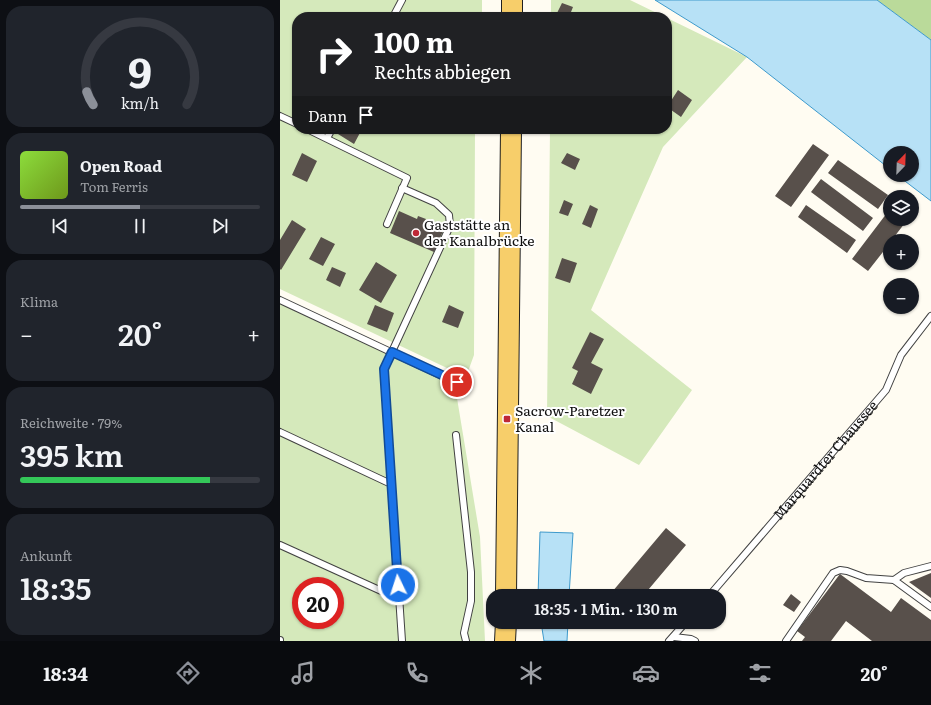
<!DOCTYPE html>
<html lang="de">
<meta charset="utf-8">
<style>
:root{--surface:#171b24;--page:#20242c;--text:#f1f3f6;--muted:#9ea1a6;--line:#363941;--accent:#8c9099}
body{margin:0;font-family:Literata,serif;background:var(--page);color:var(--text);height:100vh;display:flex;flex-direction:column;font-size:15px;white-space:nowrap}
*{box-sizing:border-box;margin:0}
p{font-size:13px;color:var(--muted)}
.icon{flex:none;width:22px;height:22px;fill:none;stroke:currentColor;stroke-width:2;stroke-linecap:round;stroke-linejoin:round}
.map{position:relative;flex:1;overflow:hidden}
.details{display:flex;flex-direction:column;gap:6px;padding:6px;background:#0d0f14;width:280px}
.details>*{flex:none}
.guide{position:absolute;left:12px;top:12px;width:380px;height:122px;border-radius:16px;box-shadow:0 1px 3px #0004;background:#202124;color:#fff;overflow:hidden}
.needle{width:26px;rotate:23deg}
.tools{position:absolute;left:603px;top:146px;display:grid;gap:8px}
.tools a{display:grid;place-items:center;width:36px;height:36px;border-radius:50%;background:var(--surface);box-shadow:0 1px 3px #0004;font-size:20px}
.speed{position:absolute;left:12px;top:577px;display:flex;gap:8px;font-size:20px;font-weight:700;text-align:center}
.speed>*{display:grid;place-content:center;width:52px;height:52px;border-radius:50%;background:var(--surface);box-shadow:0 1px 3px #0004;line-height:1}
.speed .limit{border:6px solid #d22;background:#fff;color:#111}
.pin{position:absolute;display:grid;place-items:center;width:34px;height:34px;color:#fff;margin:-17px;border:2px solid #fff;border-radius:50%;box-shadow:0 1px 4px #0007}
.me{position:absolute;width:44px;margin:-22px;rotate:356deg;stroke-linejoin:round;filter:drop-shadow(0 0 3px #0008)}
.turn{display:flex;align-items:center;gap:14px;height:84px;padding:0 16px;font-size:18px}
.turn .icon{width:52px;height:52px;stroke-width:2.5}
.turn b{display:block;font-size:28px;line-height:34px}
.then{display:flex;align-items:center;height:38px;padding:0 16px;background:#0003;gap:8px;font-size:15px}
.big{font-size:30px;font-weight:600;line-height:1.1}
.details .widget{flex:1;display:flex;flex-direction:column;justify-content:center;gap:6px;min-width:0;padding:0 14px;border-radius:16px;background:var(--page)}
.details .dial{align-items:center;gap:0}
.dial svg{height:104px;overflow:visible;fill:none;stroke:var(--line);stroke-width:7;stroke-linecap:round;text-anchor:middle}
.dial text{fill:var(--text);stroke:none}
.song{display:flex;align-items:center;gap:12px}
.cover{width:48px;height:48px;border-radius:6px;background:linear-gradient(135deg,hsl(90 70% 55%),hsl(80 70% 35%))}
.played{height:4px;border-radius:2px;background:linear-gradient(90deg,var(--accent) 50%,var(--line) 50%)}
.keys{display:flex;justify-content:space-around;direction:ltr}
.heat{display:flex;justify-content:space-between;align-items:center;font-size:22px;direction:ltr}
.charge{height:6px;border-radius:3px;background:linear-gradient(90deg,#34c759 79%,var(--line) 0)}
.trip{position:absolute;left:206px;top:589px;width:240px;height:40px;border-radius:16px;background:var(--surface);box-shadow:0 1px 3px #0004;font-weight:600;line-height:40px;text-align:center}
.menu{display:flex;height:64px;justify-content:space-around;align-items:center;background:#090b0e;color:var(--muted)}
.menu .icon{width:28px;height:28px}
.menu .current{color:var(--accent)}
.menu b{font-size:18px;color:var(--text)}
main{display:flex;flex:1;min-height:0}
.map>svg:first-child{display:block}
.green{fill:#d5e9bb;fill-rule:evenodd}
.forest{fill:#bada9a}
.water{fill:#b7e1f6;stroke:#3e9acc}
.building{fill:#58504b}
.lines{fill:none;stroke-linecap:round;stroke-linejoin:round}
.lane-casing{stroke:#424242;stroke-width:8}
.primary-casing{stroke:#202020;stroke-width:22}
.lane{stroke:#fff;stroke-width:6}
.primary{stroke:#f7ce6a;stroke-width:20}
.route-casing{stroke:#114b97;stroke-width:10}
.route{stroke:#1a73e8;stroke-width:7}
.poi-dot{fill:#bf2836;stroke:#fff;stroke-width:1.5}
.labels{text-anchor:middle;stroke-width:4;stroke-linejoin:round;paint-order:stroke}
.poi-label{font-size:14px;fill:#0f0f0f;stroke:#fff;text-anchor:start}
.street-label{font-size:14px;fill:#0f0f0f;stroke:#fff}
</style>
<main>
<section class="details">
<div class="widget dial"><svg viewBox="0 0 100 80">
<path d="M14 69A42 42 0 1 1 86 69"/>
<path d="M14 69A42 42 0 0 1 9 59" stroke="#8c9099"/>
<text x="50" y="56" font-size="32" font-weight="700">9</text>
<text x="50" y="72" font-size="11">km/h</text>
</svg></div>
<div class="widget">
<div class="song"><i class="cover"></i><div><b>Open Road</b><p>Tom Ferris</p></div></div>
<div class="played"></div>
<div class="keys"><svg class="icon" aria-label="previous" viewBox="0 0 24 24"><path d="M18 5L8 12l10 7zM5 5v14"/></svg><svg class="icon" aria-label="pause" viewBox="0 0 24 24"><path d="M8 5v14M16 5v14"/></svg><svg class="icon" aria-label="next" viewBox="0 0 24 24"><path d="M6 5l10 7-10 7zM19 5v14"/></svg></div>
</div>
<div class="widget"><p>Klima</p>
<div class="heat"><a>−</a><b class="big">20°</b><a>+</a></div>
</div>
<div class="widget"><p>Reichweite · 79%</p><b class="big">395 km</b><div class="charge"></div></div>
<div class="widget"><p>Ankunft</p><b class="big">18:35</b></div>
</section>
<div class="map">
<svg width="651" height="641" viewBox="0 0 651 641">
<rect width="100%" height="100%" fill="#fffcf2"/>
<path class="green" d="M0,0H202V17H17V129H195L194,355L186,377L0,289Z
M271,0H350L385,17H271Z
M387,18L467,57L383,147L311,310L412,390L359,465L267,416L270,129H387Z
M0,304L175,386L200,537L205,641H0ZM21,586H55V620H21Z"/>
<path class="forest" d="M597,0H651V40Z"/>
<path class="water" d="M375,0H597L651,40V201L617,175H632V153H610V169L467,57Z
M260,532L293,533L289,596H258Z
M261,622H288L287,641H264Z"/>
<path class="building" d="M282,3L293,7L289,17H275Z
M398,90L412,100L401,117L387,107Z
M61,129H82L74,144L58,134Z
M533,144L549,155L511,207L495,196Z
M22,153L37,161L27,182L12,175Z
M287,153L300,159L295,170L281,163Z
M558,160L608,195L598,209L548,173Z
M541,179L593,218L583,231L531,192Z
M284,200L293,204L288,216L279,213Z
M310,205L318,209L311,228L302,224Z
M526,205L576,240L567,253L518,217Z
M610,209V219H628L611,241H610V243L588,271L572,259Z
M119,211L137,219L138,216L146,219L144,223L163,231L154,252L110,233Z
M12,220L26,229L1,270L0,269V240Z
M41,237L55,244L43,266L29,259Z
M282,258L297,263L290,283L275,278Z
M96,262L117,275L101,303L79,290Z
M52,267L66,273L60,287L46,280Z
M95,305L114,313L107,332L87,324Z
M169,305L184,312L178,328L162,322Z
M310,332L324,339L311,363L323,369L311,394L292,384L298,371L292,368Z
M386,528L406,545L363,596H338L332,592Z
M651,573V598L629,582Z
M560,574L611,612L621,598L651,620V641H592L566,621L551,641H522L525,637L517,631Z
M511,594L521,602L514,612L503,605Z"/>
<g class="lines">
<g class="lane-casing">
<g id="lane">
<path d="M113,17L122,0"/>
<path d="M0,116L17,124"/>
<path d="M27,129L127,178L107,224"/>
<path d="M47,138L52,129"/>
<path d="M0,300L177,383"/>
<path d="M0,432L111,484"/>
<path d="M176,435L191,572V601L184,633L186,641"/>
<path d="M0,545L119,599"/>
<path d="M614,580L624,573L651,566"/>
<path id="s1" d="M429,596L606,390L621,355L651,316"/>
<path d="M394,637L411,639L415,641"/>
<path d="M0,640V641"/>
<path d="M122,641L104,369L170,226L169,215L156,203L122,188"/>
<path d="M389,641L406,622"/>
<path d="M506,641L553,573L560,570L567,571L586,578L614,580L651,607"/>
</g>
</g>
<g class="primary-casing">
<path id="primary" d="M232,17V0
M226,596L231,129
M225,641L226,622"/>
</g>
<use href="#lane" class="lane"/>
<use href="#primary" class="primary"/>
</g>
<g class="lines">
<g class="route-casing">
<path id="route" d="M118,585L104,369L112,352L177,382"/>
</g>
<use href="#route" class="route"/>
</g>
<g class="poi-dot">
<circle cx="136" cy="233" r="4"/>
<rect x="223" y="415" width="8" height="8" rx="2"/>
</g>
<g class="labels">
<g class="poi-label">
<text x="144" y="230">Gaststätte an<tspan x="144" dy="16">der Kanalbrücke</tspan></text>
<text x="235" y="416">Sacrow-Paretzer<tspan x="235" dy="16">Kanal</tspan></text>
</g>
<g class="street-label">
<text dy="5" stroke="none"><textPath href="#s1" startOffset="179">Marquardter Chaussee</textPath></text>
</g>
</g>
</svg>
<div class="tools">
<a><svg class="needle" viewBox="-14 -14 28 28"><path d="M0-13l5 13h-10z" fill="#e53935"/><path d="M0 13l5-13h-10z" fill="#9ea1a6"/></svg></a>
<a><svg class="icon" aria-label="layers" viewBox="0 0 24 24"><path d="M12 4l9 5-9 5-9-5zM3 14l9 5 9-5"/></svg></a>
<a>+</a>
<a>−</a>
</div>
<div class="speed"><div class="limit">20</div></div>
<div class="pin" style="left:177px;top:382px;background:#d93025"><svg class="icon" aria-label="arrive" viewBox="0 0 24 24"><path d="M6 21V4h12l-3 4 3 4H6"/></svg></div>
<svg class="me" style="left:118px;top:585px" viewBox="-20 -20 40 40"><circle r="17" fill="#1a73e8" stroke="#fff" stroke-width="3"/><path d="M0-11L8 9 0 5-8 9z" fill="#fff"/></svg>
<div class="trip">18:35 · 1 Min. · 130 m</div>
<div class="guide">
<div class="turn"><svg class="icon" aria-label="right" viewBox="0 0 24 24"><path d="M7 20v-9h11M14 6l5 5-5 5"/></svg><div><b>100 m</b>Rechts abbiegen</div></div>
<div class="then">Dann<svg class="icon" aria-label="arrive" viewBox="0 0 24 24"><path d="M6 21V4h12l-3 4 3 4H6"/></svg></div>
</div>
</div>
</main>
<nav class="menu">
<b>18:34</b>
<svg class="icon current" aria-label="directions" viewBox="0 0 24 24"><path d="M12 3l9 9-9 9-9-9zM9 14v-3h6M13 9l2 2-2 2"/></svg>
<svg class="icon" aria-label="music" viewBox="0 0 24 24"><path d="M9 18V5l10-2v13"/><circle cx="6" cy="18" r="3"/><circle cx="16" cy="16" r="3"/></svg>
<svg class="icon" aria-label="phone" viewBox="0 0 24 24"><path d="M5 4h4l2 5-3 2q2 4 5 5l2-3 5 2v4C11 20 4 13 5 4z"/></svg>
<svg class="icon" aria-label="climate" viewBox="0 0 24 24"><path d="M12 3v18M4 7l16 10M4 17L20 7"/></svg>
<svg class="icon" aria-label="car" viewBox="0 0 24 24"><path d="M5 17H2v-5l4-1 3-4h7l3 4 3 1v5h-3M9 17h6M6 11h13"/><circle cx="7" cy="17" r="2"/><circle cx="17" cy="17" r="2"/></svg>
<svg class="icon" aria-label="filters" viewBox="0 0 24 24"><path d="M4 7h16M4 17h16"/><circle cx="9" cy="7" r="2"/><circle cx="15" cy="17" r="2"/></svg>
<b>20°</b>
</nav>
